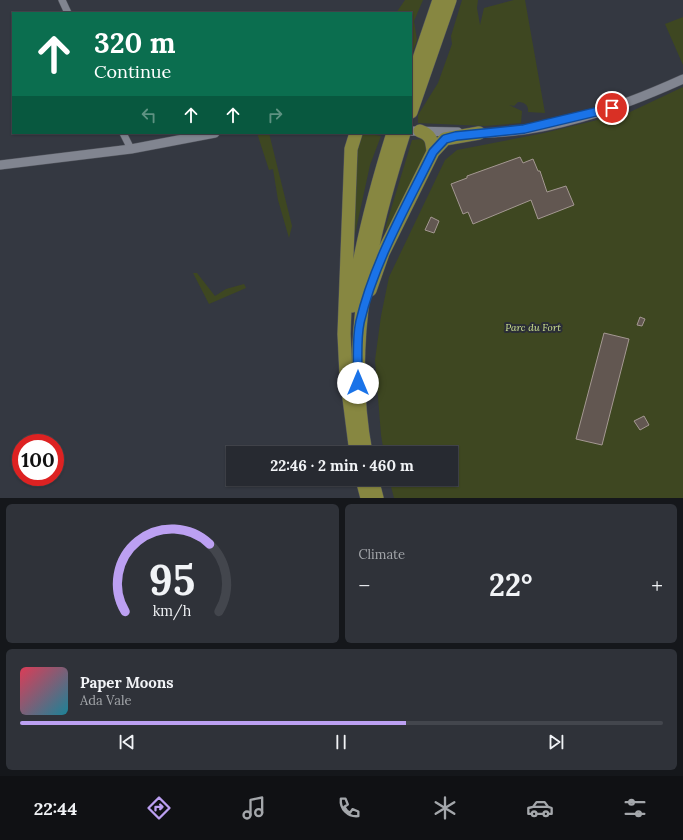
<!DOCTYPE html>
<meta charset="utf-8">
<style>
:root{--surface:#272a31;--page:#2f3239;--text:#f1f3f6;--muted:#a4a7ab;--line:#43464d;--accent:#bca0f2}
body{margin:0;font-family:Lora,serif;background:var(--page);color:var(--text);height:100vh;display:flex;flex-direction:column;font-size:15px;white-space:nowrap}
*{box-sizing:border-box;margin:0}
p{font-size:13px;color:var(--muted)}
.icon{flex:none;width:22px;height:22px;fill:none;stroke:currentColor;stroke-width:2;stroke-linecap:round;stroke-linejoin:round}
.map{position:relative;height:498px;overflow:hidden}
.side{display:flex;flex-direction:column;gap:6px;padding:6px;background:#15171b;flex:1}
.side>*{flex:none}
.guide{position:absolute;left:12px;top:12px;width:400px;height:122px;border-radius:0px;box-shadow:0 1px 3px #0004,0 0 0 1px var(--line);background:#0b6e4f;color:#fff;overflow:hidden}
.speed{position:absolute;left:12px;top:434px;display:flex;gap:8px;font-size:20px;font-weight:700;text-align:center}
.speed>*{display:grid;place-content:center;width:52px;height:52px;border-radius:50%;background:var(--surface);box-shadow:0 1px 3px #0004,0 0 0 1px var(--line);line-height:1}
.speed .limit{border:6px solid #d22;background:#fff;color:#111}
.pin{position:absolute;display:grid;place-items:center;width:34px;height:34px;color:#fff;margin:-17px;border:2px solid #fff;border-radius:50%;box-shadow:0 1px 4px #0007}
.me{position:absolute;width:44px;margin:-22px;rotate:0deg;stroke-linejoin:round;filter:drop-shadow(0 0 3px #0008)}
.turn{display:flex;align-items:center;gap:14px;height:84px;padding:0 16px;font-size:18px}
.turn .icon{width:52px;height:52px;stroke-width:2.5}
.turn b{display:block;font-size:28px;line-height:34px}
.lanes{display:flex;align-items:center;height:38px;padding:0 16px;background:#0003;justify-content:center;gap:20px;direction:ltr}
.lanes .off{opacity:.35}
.big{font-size:30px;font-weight:700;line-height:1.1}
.side .widget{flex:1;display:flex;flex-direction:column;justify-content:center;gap:6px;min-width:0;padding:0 14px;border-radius:6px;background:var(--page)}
.side .dial{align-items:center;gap:0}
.dial svg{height:104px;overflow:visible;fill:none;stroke:var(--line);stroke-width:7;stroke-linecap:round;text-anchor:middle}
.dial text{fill:var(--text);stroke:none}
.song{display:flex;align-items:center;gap:12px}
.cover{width:48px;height:48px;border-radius:6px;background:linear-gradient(135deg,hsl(350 70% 55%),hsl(190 70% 35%))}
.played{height:4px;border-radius:2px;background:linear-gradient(90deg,var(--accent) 60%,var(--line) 60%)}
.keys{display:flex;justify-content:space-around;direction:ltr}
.heat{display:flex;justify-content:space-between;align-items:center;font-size:22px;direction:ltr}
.side .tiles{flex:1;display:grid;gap:6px;grid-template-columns:1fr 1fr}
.widget:last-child{grid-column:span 2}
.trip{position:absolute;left:226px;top:446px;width:232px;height:40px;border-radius:0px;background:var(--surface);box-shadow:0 1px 3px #0004,0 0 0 1px var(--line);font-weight:700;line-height:40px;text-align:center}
.tab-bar{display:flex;height:64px;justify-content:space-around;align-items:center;background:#101114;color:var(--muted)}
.tab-bar .icon{width:28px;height:28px}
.tab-bar .active{color:var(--accent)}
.tab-bar b{font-size:18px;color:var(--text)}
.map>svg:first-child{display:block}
.green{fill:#3e4721}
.building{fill:#625751;stroke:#a49892}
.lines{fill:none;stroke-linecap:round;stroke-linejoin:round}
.minor-casing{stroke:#51545c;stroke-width:8}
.tertiary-casing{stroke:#51545c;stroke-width:10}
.motorway-casing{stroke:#51545c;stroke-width:14}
.minor{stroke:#818590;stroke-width:7}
.tertiary{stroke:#818590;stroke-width:9}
.motorway{stroke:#878741;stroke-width:13}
.route-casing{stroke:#114b97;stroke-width:10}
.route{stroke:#1a73e8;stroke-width:7}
.labels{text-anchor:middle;stroke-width:4;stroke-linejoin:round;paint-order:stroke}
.park-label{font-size:10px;font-style:italic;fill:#cce08f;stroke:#2a2d37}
</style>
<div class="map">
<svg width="683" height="498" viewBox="0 0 683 498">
<rect width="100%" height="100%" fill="#343841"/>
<path class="green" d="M405,0H423L414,21L417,40L411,57V13H396Z
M462,0H478L477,8L480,25L484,8L514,0H525L545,113L528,112C529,105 524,102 518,102L514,106L509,105L522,111L521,123L485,126L418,123V115L438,83L452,44L451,36Z
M683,17V65L665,24Z
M683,87V498H394L389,479H451V453H384L381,435L375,360L381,316L389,277L445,160L457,150L544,133L630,112Z
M257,133H269L292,226L289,238L278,200L273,169L269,170Z
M364,133L381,136L370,165L355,234H352L356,144Z
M423,139L429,144L428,155L389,230L385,229L412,140Z
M193,273H197L215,296L226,289L244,284L246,288L209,304Z"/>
<path class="building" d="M520,157L523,163L533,159L538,171H540L547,192L566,186L574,205L538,219L531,200L473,224L468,212L463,214L451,184L467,178V176Z
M431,217L439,221L434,233L425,230Z
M640,317L645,319L642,326L637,325Z
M604,333L629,339L602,445L576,439Z
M644,416L649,425L640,430L634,421Z"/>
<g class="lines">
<g class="minor-casing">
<path id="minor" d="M62,0L68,13
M123,133L131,149"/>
</g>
<g class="tertiary-casing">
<path id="tertiary" d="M411,131L458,132
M473,133C544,135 619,108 683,79
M0,165L131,149L215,133"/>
</g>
<g class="motorway-casing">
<path id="motorway" d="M411,82L439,0
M411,112L450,0
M420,131C431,135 432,140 433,152
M370,290L383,253L433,152L445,139L479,133
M352,306C360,246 375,190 393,133
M356,453L346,375L344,334L351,149L356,133
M366,453C345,341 370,239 404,133
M362,479L367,498
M372,479L377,498"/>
</g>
<use href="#minor" class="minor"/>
<use href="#tertiary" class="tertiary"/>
<use href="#motorway" class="motorway"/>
</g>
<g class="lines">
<g class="route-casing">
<path id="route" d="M358,383C358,363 356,341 360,322C374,262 406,207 433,152L445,139L456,136L524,129L612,108"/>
</g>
<use href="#route" class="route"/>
</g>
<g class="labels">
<g class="park-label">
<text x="533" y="331">Parc du Fort</text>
</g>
</g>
</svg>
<div class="speed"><div class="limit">100</div></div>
<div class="pin" style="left:612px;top:108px;background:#d93025"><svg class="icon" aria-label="arrive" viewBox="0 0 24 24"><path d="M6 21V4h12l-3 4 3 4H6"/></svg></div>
<svg class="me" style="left:358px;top:383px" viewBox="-20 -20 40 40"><circle r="19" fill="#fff"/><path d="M0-13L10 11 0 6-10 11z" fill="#1a73e8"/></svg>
<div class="trip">22:46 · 2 min · 460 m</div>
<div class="guide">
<div class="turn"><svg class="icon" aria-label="ahead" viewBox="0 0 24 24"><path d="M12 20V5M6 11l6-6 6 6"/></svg><div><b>320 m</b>Continue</div></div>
<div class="lanes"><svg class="icon off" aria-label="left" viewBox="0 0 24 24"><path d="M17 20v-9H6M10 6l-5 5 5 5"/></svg><svg class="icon" aria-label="ahead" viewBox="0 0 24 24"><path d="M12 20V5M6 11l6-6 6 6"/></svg><svg class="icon" aria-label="ahead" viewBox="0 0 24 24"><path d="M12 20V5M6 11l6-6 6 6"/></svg><svg class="icon off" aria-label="right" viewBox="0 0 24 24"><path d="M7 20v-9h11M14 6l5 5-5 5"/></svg></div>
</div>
</div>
<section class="side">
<div class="tiles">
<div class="widget dial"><svg viewBox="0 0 100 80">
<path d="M14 69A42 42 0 1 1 86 69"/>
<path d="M14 69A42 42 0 0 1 79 17" stroke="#bca0f2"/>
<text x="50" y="56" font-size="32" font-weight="700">95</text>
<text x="50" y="72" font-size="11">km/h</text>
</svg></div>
<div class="widget"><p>Climate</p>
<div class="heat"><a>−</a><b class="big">22°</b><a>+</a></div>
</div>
<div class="widget">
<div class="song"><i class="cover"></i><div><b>Paper Moons</b><p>Ada Vale</p></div></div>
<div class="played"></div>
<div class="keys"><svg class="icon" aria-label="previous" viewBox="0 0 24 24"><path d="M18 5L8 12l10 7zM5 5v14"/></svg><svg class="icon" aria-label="pause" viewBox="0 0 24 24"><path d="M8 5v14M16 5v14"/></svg><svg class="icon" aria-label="next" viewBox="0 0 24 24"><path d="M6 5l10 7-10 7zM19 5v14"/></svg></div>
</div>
</div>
</section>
<nav class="tab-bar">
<b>22:44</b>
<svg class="icon active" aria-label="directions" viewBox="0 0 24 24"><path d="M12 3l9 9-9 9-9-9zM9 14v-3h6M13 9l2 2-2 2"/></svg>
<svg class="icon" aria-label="music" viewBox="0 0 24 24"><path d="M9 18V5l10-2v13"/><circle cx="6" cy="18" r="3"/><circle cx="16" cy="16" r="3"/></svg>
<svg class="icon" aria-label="phone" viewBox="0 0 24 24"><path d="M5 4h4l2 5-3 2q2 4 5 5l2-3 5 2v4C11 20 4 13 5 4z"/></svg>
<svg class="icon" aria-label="climate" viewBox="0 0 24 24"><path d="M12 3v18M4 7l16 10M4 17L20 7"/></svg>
<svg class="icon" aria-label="car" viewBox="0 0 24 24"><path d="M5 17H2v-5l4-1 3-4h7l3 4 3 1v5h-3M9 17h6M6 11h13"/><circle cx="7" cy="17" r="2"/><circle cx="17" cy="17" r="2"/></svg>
<svg class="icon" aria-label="filters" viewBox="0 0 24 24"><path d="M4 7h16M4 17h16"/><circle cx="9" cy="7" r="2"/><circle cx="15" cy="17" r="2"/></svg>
</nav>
